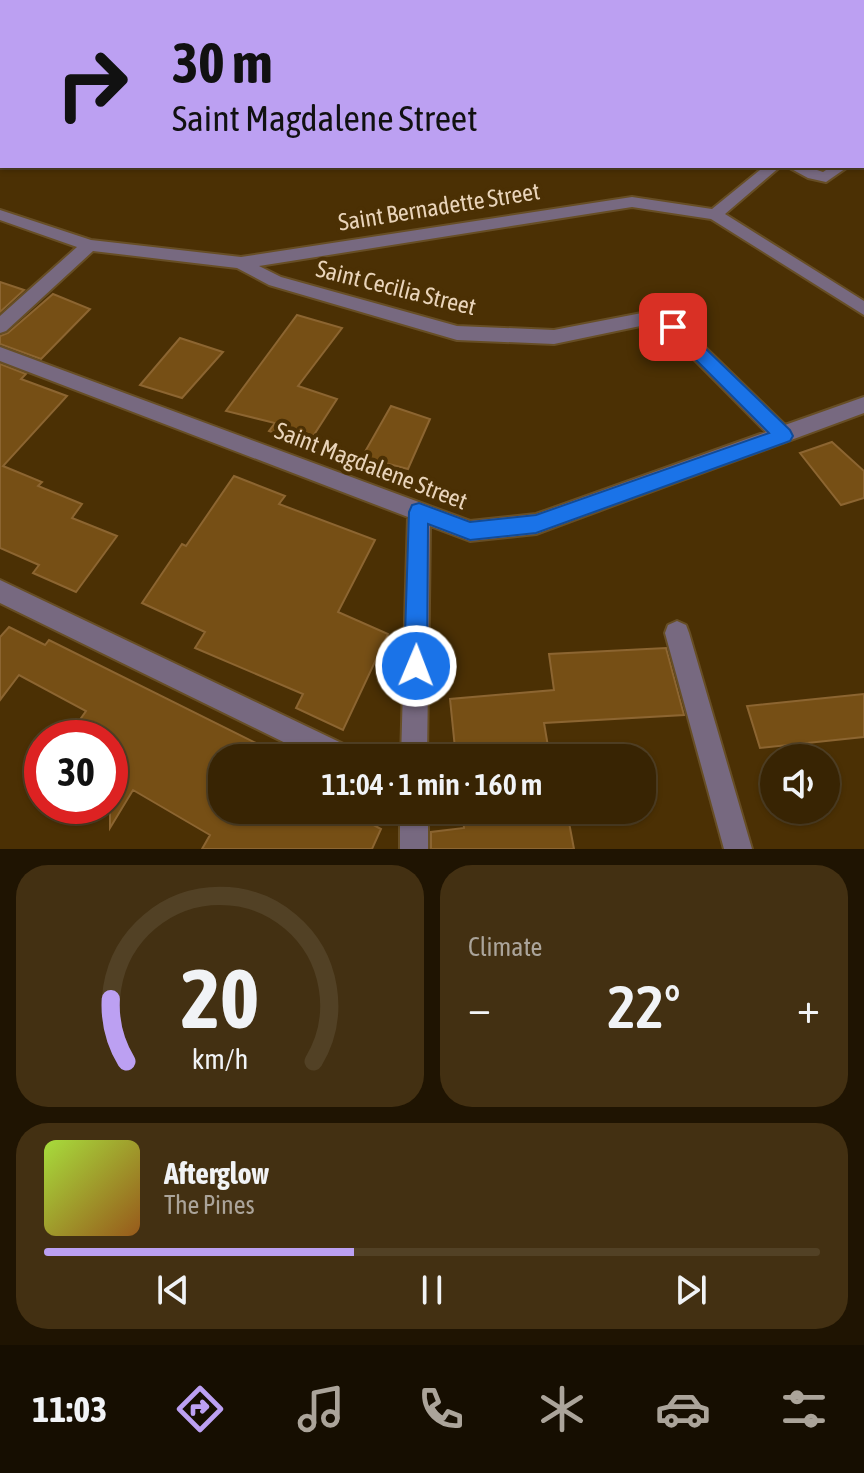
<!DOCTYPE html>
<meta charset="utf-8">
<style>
:root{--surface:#382403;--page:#433012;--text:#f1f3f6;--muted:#aba49a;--line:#524125;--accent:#bca0f2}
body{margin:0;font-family:"Asap Condensed",sans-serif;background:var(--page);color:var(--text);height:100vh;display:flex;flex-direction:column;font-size:30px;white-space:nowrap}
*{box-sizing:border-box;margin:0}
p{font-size:26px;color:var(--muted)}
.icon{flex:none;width:44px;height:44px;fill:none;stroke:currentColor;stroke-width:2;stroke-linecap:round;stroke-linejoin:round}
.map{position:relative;height:849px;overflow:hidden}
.details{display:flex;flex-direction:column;gap:16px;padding:16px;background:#1f1402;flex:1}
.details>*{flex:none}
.hud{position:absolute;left:0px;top:0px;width:864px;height:168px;box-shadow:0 2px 6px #0004,0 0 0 2px var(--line);background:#bca0f2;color:#111;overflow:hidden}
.tools{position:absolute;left:760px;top:744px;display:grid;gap:16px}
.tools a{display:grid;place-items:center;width:80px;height:80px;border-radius:50%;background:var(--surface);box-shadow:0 2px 6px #0004,0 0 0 2px var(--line);font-size:40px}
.speed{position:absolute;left:24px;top:720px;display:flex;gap:16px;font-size:40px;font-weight:700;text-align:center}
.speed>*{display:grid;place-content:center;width:104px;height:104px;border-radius:50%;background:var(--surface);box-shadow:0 2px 6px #0004,0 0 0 2px var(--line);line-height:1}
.speed .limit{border:12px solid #d22;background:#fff;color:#111}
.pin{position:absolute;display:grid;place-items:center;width:68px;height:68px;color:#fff;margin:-34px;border-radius:16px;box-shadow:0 4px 12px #0006}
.me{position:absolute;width:88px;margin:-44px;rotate:1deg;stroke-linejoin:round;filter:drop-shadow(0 0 6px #0008)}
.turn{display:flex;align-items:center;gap:28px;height:168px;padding:0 40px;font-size:36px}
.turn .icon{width:104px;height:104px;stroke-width:2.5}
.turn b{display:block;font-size:56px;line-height:68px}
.big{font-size:60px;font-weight:600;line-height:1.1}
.details .widget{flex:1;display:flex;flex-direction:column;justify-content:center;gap:12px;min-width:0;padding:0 28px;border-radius:32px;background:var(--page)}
.details .dial{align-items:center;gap:0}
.dial svg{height:208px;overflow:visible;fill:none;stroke:var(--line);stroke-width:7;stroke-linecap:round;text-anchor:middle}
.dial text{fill:var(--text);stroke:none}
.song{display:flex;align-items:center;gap:24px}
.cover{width:96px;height:96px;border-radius:12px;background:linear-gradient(135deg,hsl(80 70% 55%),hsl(30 70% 35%))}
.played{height:8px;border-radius:4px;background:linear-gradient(90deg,var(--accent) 40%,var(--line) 40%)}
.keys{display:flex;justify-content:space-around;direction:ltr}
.heat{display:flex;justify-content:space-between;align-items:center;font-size:44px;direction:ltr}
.details .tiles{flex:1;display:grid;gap:16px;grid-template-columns:1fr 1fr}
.widget:last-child{grid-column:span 2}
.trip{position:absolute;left:208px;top:744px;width:448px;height:80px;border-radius:32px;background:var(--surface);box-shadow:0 2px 6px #0004,0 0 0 2px var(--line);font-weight:600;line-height:80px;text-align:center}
.menu{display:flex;height:128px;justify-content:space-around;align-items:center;background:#160e01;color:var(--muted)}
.menu .icon{width:56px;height:56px}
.menu .current{color:var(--accent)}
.menu b{font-size:36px;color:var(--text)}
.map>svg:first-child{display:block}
.building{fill:#764f15;stroke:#8c6531;stroke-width:2}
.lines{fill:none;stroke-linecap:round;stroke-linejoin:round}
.minor-casing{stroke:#674e25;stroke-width:4}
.minor{fill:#776980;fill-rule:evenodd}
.route{fill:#1a73e8;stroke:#114b97;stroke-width:2}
.labels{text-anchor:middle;stroke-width:8;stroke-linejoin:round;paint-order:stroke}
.street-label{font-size:24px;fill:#e9d4ba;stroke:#4b3004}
</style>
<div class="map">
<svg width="864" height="849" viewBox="0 0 864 849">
<rect width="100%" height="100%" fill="#4b3004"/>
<path class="building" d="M0,282L24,290L0,312Z
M53,294L90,309L41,359L0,344V336L8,333Z
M297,315L342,328L298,386L337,399L308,444L269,431L275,423L226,411Z
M180,338L223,352L182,398L140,385Z
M0,364L26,374L21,379L67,396L3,466L42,482L38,486L82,504L72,518L117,536L76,592L33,573L39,565L0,548Z
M391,406L430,419L408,469L362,457Z
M832,442L864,471V498L841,505L800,453Z
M234,476L285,496L279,504L375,540L338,612L388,634L343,730L296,708L303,694L195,648L205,632L142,603L182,544L186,546Z
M9,627L45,645L49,640L256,743L247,758H222V810H346L381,829L372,849H202L210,835L133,790L110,828V738H67L86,711L19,675L0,700V637Z
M666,648L684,715L544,723L550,758H456L450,699L554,690L549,654Z
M864,694V737L760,748L747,706Z
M462,810H559L560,818L568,817L574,849H431V832L464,828Z"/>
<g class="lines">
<g class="minor-casing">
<path id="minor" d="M594,0H607L609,2H596Z
M780,0H792L779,2Z
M0,11H2L0,20Z
M862,125H864V134H862Z
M765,166H781L725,214L864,301V315L711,219L632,207L259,266L281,277L457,326L554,330L652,311L679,322L785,425L864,397V413L536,534L470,541L430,526L427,758H401L408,517L0,361V347L470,521L536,514L766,432L667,332L650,324L554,344L457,340L269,285L237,268L93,251L6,331L0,333V316L77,247L0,220V210L91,240L241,257L632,197L712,209Z
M786,166H805L823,172L832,166H849L826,182L808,178Z
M0,580L354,749L358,758H316L0,603Z
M677,621L686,625L689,633L752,849H724L665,633L668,625Z
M400,810H428V849H400Z"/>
</g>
<use href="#minor" class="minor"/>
</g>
<path class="route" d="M673,321L678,322L790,430L793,436L790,441L536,533L470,540L428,524L427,666L424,674L416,677L408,674L404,666L409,512L412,505L419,503L470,522L536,515L769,433L667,331L664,327Z"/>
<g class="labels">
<g class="street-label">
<text transform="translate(439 207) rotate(-9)" y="8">Saint Bernadette Street</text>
<text transform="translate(396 288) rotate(14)" y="8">Saint Cecilia Street</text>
<text transform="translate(371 466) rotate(21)" y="8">Saint Magdalene Street</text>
</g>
</g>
</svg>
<div class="tools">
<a><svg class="icon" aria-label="sound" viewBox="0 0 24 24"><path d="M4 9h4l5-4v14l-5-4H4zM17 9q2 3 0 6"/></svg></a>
</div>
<div class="speed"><div class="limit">30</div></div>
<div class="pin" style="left:673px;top:327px;background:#d93025"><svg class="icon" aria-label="arrive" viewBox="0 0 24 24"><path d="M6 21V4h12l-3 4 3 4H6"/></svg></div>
<svg class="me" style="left:416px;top:666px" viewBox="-20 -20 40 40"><circle r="17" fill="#1a73e8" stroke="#fff" stroke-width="3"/><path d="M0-11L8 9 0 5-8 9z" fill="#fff"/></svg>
<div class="trip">11:04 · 1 min · 160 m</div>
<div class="hud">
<div class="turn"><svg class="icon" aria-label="right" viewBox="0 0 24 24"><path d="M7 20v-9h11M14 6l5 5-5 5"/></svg><div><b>30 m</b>Saint Magdalene Street</div></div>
</div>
</div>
<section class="details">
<div class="tiles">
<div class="widget dial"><svg viewBox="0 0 100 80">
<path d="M14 69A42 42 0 1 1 86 69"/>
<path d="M14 69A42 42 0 0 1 8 45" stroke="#bca0f2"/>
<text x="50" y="56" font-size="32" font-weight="700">20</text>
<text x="50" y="72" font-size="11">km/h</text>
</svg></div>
<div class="widget"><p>Climate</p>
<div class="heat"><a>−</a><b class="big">22°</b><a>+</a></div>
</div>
<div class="widget">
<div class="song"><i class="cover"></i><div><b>Afterglow</b><p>The Pines</p></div></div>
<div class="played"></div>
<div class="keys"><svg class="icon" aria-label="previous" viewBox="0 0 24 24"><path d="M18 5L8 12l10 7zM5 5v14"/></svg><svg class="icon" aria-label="pause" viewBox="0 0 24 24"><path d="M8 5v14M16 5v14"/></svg><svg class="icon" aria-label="next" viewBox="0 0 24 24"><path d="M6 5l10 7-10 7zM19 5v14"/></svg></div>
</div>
</div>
</section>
<nav class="menu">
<b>11:03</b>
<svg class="icon current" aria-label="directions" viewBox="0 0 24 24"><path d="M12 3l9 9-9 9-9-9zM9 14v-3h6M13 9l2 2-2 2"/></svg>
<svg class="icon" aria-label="music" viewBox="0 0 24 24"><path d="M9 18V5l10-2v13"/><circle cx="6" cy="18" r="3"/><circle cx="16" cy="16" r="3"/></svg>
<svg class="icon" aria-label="phone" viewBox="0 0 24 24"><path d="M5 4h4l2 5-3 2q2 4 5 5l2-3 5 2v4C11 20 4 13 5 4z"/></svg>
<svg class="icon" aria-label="climate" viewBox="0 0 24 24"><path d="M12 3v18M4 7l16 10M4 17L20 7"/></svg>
<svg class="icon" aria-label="car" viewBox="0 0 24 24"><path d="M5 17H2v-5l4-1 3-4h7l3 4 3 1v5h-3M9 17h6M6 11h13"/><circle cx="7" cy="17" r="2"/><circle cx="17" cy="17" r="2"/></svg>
<svg class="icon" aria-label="filters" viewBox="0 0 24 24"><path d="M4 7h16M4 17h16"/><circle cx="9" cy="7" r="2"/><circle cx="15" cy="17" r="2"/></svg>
</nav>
